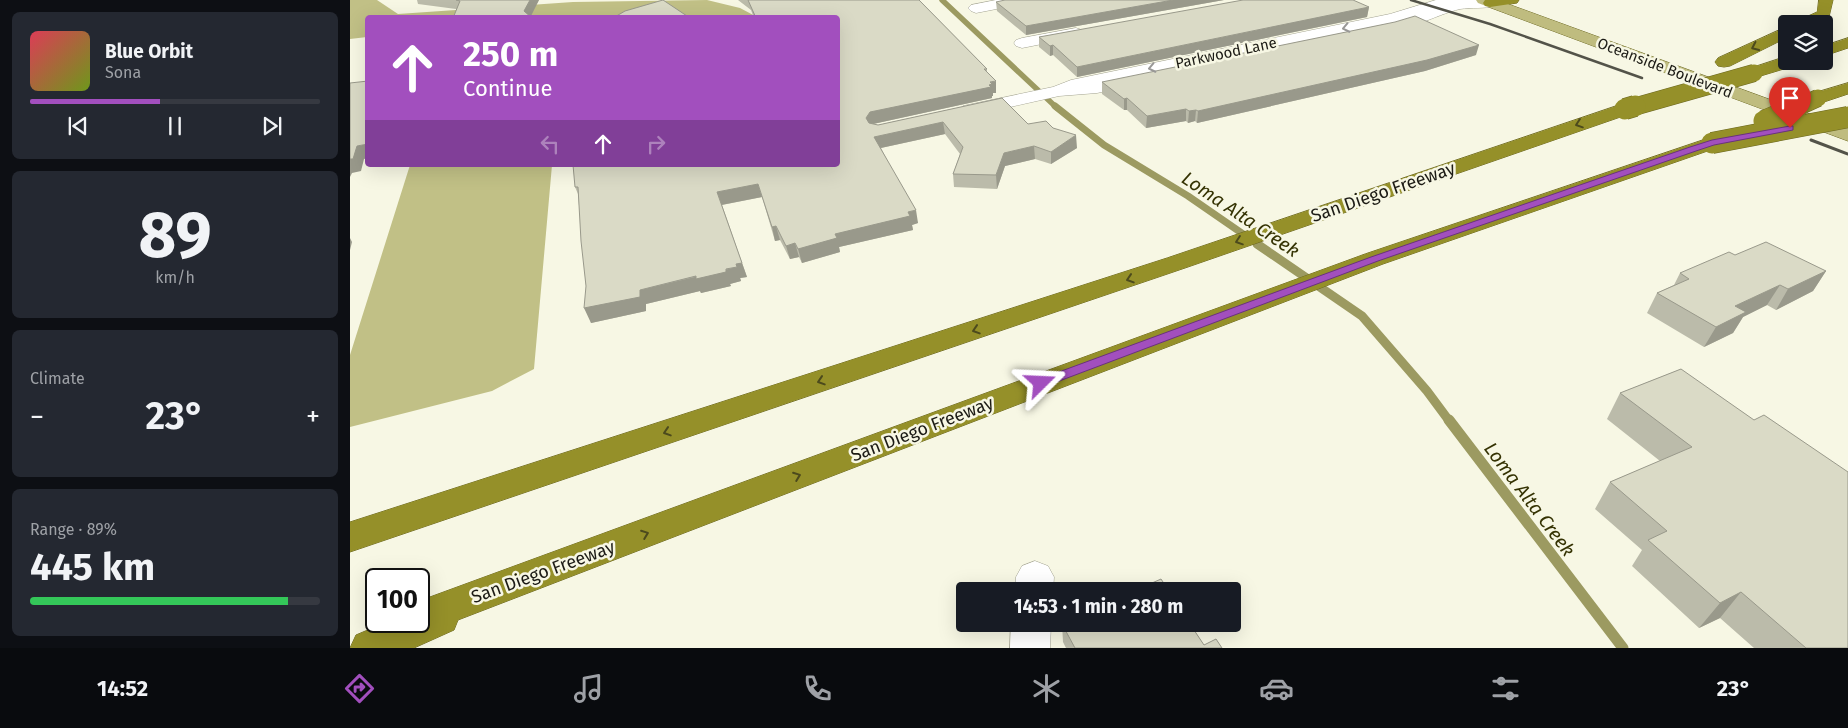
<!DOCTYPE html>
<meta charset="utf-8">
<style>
:root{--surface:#171b24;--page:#242831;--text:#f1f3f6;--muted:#9ea1a6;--line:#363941;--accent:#a24fbe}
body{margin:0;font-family:"Fira Sans",sans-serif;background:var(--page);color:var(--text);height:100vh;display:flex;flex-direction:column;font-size:19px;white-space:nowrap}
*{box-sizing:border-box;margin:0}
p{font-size:16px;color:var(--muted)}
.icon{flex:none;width:28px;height:28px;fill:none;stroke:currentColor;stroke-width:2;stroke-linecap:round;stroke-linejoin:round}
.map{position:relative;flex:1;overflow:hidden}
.drawer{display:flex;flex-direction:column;gap:12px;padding:12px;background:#0d0f14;width:350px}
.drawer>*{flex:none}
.hud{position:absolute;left:15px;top:15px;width:475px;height:152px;border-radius:5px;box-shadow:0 5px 20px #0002;background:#a24fbe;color:#fff;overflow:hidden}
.controls{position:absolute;left:1428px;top:15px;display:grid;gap:10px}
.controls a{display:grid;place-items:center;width:55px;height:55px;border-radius:5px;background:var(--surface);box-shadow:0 5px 20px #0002;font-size:25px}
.speed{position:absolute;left:15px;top:568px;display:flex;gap:10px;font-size:25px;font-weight:700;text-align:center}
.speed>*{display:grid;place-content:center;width:65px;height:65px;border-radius:50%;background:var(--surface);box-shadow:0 5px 20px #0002;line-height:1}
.speed .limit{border:2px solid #111;border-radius:8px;background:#fff;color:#111}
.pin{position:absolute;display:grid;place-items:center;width:42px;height:42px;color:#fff;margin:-51px -21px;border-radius:50% 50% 50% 0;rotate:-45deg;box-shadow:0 0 5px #0007}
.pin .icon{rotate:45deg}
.me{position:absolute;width:55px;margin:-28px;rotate:69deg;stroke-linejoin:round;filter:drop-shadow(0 0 4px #0008)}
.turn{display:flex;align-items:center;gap:18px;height:105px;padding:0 15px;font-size:22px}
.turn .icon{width:65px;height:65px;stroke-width:2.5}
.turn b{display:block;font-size:35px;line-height:42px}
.lanes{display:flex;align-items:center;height:48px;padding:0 15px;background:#0003;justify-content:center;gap:25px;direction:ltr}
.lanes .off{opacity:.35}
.big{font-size:38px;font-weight:700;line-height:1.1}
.drawer .tile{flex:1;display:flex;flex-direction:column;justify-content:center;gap:8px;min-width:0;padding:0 18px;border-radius:8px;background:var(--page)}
.drawer .dial{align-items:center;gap:0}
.dial b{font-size:65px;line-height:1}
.song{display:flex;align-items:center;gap:15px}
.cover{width:60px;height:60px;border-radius:8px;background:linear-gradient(135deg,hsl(350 70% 55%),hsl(80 70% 35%))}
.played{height:5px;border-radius:2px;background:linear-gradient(90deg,var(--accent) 45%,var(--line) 45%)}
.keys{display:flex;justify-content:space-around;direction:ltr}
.heat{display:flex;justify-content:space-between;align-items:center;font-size:28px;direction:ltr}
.charge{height:8px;border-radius:4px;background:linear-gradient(90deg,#34c759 89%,var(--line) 0)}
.trip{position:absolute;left:606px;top:582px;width:285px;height:50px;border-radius:5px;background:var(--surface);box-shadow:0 5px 20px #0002;font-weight:700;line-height:50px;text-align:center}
.dock{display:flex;height:80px;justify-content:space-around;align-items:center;background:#090b0e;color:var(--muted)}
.dock .icon{width:35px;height:35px}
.dock .selected{color:var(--accent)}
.dock b{font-size:22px;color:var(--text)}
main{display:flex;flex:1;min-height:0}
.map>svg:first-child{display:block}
.forest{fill:#c1c086}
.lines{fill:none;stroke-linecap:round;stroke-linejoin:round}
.stream-far3{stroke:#9c9a61;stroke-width:5.5}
.stream-far2{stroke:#9c9a61;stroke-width:7}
.stream-far1{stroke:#9c9a61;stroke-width:9}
.stream{stroke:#9c9a61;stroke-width:11}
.minor-casing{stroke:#a3a391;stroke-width:1}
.major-casing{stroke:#6b6722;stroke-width:1}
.highway-casing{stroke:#6b6722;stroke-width:1}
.minor{fill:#fff;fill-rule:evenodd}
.major{fill:#bfbc7f;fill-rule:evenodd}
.highway{fill:#959029;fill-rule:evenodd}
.rail-far1{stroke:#535349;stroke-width:2.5}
.rail{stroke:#535349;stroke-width:3}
.highway-bridge-far1-casing{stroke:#6b6722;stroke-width:18;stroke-linecap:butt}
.highway-bridge-casing{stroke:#6b6722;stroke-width:22;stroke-linecap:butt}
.highway-bridge-far1{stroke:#959029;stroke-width:17}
.highway-bridge{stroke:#959029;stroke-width:21}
.wall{fill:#bba}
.shaded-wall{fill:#99998b}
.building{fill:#dadac6;stroke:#99998b}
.oneway{stroke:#999896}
.oneway2{stroke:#4c4a1d}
.route{fill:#a24fbe;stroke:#69337c}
.labels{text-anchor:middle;stroke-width:5;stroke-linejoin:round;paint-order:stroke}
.far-street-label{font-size:15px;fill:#1c1b15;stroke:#f7f7e4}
.street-label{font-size:18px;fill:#1c1b15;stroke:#f7f7e4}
.water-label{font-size:19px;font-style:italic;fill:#353303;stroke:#f7f7e4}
</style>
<main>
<section class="drawer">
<div class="tile">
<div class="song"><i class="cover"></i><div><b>Blue Orbit</b><p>Sona</p></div></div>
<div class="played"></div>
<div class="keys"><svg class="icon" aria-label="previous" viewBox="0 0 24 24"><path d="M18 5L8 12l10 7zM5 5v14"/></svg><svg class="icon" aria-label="pause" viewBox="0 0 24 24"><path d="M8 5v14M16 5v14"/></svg><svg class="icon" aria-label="next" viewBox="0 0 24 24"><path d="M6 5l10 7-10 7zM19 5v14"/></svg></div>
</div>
<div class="tile dial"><b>89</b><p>km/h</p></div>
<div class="tile"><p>Climate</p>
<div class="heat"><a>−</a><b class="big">23°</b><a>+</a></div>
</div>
<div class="tile"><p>Range · 89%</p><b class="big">445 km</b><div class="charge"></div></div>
</section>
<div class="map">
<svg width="1498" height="648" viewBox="0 0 1498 648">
<rect width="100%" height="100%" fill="#f7f7e4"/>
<path class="forest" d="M0,0H27L48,14L223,2L357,0L390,8L407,17L18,18L17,37L0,39Z
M60,165H202L184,369L142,391L0,427V355Z"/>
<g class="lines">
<path class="stream-far3" d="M592,0L707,108"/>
<path class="stream-far2" d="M705,106L754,145L838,196L909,245"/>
<path class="stream-far1" d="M907,244L1012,316L1077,391L1100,422"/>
<path class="stream" d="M1099,420L1273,648"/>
<g class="minor-casing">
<path id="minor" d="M646,0H679L677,3L672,4L626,13L621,11L618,8L621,5Z
M1086,0H1145L1147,3L1145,6C1134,9 1122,7 1110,9C1087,14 1050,36 1027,30L1026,26L794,75L797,79L794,83L747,93L709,96L620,116L613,114L610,110L613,106L703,87L721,80L1040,14Z
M726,28L732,30L734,33L732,36L672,48L666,46L664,43L666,40L672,38Z
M685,561L698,566L704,577L703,591H665L666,577L672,566Z
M661,624H701L700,648H660Z"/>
</g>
<g class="major-casing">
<path id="major" d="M1126,0H1147L1498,128V141L1128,3Z"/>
</g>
<g class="highway-casing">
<path id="highway" d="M1135,0H1169L1167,3L1140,7L1135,6L1133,3Z
M1469,0H1483L1479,17L1466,24H1445L1447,21L1467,12Z
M1436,27V38L1380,66L1374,67L1368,66L1365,62L1368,58Z
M1498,38V48L1474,56V46Z
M1435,57L1436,61H1449L1447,65L1404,78L1398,77L1395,73L1398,69Z
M1498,83V94L1468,104L1461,102L1459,98L1461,94Z
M1275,103L1282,105L1285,109L1282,113L835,268L0,552V522L817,258Z
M1362,137L1369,139L1372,143L1369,147L1033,264L108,620L104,630L64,648H0L6,635L39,621H69V601L1015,254Z"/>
</g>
<use href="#minor" class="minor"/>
<use href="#major" class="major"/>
<use href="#highway" class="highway"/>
<path class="rail-far1" d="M1061,0L1140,24L1292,78"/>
<path class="rail" d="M1461,140L1498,154"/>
<g class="highway-bridge-far1-casing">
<path id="highway-bridge-far1" d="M1280,108L1404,73
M1446,108L1468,98"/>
</g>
<g class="highway-bridge-casing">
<path id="highway-bridge" d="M1275,109L1285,106
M1414,121L1449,106
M1362,143L1498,117"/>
</g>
<use href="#highway-bridge-far1" class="highway-bridge-far1"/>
<use href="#highway-bridge" class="highway-bridge"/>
</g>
<path class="wall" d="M67,0H189L180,16L106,9L68,4Z
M388,0H569L637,69V73L646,93H643V96H642V98L523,124L528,125L652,98L678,124L703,128L727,148L701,164L685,159L655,166L647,189L604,187L603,174L610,154L595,134L531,148L568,223L562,225L563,230L489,247L490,252L452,263L449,257L440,259L430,240L425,241L412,197L372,205L397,277L390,278L391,281L380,284L381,286L351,293L350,291L296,304V311L241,323L236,286L228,194L225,187L488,165V18H404L401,10Z
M874,0L676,35L647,11L646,2Z
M1019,7L1017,17L727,77L703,55L700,56L689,47V37Z
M1126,55L1075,71L847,123L845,121L838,123L836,121L796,128L777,110H774L752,94V82Z
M1476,271L1463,291L1426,310L1417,305L1393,317L1383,333L1354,347L1297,313L1307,293L1324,285L1330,273Z
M1331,369L1498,648H1404L1370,618L1349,628L1282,566L1292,550L1245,509L1260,482L1310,461L1257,419L1270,393Z
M712,624L854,645L872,648H716L713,642Z"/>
<path class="shaded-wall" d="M180,0H189L180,18L174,11Z
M823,0H874L676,35V26Z
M1019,7L1017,17L727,77V67Z
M703,45V55L700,56V46Z
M1129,45L1126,55L1075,71L847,123L848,111Z
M646,81V93H643V96H642V98L523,124L518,130L516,118L520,112Z
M777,98V110H774V99Z
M836,109V121L796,128L797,116Z
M846,110L845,121L838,123L839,111Z
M593,122L595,134L526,149L524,137Z
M726,135L727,148L701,164V152Z
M18,144V158L14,159L11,171L2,173L0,177V159L7,146Z
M684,146L685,159L655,166L647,189L646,175L654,153Z
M408,184L412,197L371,205L367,192Z
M566,210L568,223L562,225L563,230L489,247L490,252L452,263L448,249L485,234Z
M426,226L430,240L425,241L422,227Z
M0,238L2,242L0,250Z
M445,243L449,257L440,259L436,246Z
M392,263L397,277L390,278L386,264Z
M387,267L391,281L380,284L381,286L351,293L350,291L296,304V311L241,323L234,308L290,290Z
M1476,271L1463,291L1426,310L1438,289Z
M1430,285L1417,305L1393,317L1383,333L1354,347L1366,327L1385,306Z
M1391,592L1370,618L1349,628L1370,603Z"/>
<path class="building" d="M106,0H180L174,11L182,18H103L110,1Z
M313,0L340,18H263L275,11Z
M398,0H569L637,69H634L646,81L640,82L642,84L639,85L641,87L520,112L516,118L519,123L528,125L652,98L678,124L696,121L703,128L726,135L701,152L684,146L654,153L646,175L603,174L613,147L593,122L524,137L566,210L558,212L560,216L485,234L487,238L448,249L445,243L436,246L426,226L422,227L408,184L367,192L392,263L386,264L387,267L376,269V272L346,279V276L290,290V297L234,308L236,286L231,241L228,187H225L223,165H488V18H406Z
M655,0H823L676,26L646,2Z
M893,0H1003L1019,7L727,67L703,45L700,46L689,37Z
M1065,16L1129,45L1077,60L848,111L846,110L839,111L836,109L797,116L777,98L774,99L752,82L1045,22Z
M18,81V144L7,146L3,159H0V83Z
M1416,242L1476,271L1438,289L1430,285L1385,306L1396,312L1366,327L1307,293L1339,279L1330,273L1379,252L1385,255Z
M1331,369L1404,420L1414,415L1498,472V648H1456L1391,592L1370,603L1298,540L1317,531L1260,482L1342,447L1270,393Z
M811,579L819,591H784Z
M712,624H840L854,645L866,639L872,648H725Z"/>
<defs><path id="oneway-chevron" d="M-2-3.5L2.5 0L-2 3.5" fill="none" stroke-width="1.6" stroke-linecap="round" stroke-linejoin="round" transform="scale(1.25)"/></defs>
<g class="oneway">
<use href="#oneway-chevron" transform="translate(996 28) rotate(168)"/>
<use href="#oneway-chevron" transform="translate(802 68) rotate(168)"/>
</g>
<g class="oneway2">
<use href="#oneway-chevron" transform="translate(1405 47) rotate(155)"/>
<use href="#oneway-chevron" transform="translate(1229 124) rotate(161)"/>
<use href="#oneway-chevron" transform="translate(889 241) rotate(161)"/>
<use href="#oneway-chevron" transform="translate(780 279) rotate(162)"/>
<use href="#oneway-chevron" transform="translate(626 330) rotate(162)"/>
<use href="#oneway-chevron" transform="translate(471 381) rotate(162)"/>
<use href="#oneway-chevron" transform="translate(317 432) rotate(162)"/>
<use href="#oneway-chevron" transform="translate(447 476) rotate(-21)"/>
<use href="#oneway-chevron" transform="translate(295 534) rotate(-21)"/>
</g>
<path class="route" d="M1440,126H1443V130L1364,145L1346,151L1028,261L696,386L691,388L685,383L687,380L1021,257L1340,147L1362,140Z"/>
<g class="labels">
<g class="far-street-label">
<text transform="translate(876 53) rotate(-12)" y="5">Parkwood Lane</text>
<text transform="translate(1315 68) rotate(21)" y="5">Oceanside Boulevard</text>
</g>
<g class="street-label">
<text transform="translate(1033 192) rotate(-19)" y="6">San Diego Freeway</text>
<text transform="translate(572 429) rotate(-21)" y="6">San Diego Freeway</text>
<text transform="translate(193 572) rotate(-20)" y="6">San Diego Freeway</text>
</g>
<g class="water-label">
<text transform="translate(891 214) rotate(34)" y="7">Loma Alta Creek</text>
<text transform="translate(1180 499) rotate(53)" y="7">Loma Alta Creek</text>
</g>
</g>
</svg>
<div class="controls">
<a><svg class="icon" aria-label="layers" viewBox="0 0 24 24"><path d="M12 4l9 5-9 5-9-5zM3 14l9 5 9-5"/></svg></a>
</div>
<div class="speed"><div class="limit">100</div></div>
<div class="pin" style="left:1440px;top:128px;background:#d93025"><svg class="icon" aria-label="arrive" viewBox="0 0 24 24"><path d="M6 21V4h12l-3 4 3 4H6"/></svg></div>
<svg class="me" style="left:691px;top:383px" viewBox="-20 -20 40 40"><path d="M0-17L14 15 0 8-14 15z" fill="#a24fbe" stroke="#fff" stroke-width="4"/></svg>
<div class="trip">14:53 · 1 min · 280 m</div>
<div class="hud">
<div class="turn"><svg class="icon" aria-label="ahead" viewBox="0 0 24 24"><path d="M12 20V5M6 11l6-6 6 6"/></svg><div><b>250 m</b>Continue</div></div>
<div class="lanes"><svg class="icon off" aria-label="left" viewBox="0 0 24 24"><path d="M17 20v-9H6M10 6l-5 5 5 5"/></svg><svg class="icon" aria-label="ahead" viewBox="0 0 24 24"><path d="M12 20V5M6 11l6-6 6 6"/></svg><svg class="icon off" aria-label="right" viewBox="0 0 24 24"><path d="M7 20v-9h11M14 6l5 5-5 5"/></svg></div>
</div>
</div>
</main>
<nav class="dock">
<b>14:52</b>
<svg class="icon selected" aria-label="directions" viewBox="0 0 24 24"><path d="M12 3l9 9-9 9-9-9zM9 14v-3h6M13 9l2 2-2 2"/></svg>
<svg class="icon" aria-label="music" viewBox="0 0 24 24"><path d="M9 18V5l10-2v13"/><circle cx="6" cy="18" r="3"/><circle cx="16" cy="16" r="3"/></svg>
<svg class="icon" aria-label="phone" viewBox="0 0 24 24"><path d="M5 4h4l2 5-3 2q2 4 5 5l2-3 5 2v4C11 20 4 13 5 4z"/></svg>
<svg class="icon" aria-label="climate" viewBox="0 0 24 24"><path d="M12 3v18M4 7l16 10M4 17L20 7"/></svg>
<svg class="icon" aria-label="car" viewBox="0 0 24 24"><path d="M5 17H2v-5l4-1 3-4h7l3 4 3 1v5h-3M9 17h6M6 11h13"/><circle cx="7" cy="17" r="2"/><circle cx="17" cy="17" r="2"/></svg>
<svg class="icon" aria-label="filters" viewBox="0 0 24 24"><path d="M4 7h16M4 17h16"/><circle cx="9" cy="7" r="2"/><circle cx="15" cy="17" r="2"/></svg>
<b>23°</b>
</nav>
